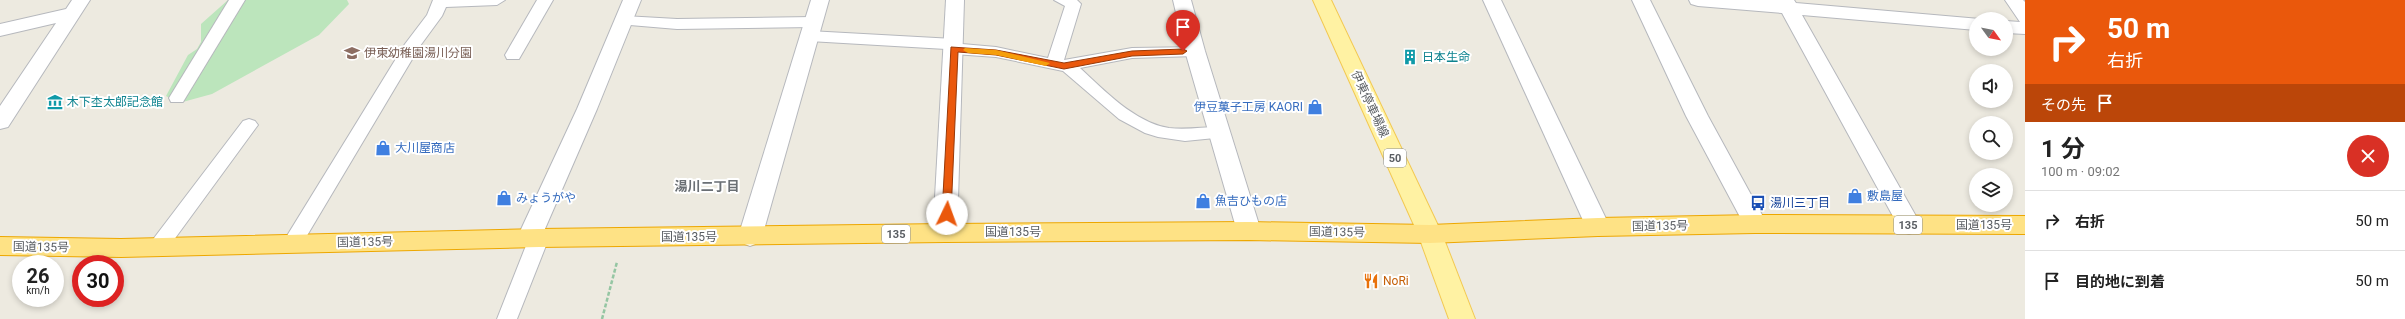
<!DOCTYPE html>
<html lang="ja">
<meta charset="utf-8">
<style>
:root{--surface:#fff;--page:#f2f2f2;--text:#222;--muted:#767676;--line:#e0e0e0}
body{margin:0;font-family:Roboto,"Noto Sans JP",sans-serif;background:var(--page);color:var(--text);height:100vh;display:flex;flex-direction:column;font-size:15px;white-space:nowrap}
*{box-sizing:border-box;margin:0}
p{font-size:13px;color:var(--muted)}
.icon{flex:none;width:22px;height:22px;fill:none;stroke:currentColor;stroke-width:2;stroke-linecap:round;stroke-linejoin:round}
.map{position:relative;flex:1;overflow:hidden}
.sheet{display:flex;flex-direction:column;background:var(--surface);width:380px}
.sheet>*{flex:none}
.top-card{background:#ea580c;color:#fff;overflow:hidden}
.needle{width:26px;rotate:123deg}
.fabs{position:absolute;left:1969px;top:12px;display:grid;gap:8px}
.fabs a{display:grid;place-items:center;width:44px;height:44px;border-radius:50%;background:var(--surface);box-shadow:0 2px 6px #0003;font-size:20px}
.speed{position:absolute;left:12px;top:255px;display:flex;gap:8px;font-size:20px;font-weight:700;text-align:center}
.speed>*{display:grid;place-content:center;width:52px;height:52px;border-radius:50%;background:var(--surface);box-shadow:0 2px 6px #0003;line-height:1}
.speed small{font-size:10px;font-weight:400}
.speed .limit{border:6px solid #d22;background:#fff;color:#111}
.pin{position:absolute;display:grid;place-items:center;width:34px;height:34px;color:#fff;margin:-41px -17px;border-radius:50% 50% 50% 0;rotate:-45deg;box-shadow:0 0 4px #0007}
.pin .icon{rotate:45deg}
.me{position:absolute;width:44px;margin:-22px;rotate:3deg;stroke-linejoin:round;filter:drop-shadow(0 0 3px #0008)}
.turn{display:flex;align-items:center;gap:14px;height:84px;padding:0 16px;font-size:18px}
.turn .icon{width:52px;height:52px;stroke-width:2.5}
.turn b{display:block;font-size:28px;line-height:34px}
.then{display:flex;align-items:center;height:38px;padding:0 16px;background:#0003;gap:8px;font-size:15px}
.round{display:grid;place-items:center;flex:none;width:42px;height:42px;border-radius:21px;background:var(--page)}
.summary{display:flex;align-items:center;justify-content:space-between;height:68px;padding:0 16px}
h1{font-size:24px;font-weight:700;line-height:30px}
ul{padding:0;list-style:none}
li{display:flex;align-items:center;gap:12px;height:60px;padding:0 16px;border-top:1px solid var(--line)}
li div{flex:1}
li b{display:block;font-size:15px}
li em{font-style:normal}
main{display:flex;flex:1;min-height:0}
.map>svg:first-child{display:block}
.green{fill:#bce5bc}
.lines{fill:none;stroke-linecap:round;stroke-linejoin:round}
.lane-casing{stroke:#b6b8bd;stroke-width:2}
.street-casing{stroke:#b6b8bd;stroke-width:2}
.primary-casing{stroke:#f3c952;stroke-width:2}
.highway-casing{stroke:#eda700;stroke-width:2}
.path{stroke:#95c6a3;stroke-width:2.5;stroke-dasharray:4 2;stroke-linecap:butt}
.lane{fill:#fff;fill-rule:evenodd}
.street{fill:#fff;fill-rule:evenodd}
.primary{fill:#fff2a3;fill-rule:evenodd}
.highway{fill:#fee285;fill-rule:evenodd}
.route{fill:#ea580c;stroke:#983908}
.slow{fill:#f59e0b}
.labels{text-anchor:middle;stroke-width:4;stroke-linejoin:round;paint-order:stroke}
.shield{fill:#fff;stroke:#8b8e91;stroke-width:1}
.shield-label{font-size:11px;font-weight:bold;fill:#595d62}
.education-label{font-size:12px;fill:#785e54;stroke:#fff;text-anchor:start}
.culture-label{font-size:12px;fill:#0d838f;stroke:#fff;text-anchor:start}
.street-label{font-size:12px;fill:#595d62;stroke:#fff}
.shop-label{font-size:12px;fill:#366cbe;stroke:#fff;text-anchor:start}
.transit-label{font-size:12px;fill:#164399;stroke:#fff;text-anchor:start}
.food-label{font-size:12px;fill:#c56008;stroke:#fff;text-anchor:start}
.neighbourhood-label{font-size:13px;font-weight:bold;fill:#6a6f74;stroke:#fff}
</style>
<main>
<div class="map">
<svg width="2025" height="319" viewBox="0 0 2025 319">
<rect width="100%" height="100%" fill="#edeae0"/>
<polygon class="green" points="228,0 347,0 349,4 319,35 212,94 179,103 166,96 188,55 197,49 201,42 201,24"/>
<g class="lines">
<defs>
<g id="lane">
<polygon points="229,0 245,0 183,102 171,102 169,98"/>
<polygon points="433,0 505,0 497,5 446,7 442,16 420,46 299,249 292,251 285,249 282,244 285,239 405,44 427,15"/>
<polygon points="537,0 553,0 519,59 507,59 505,55"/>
<path d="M 1054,0 L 1077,0 L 1081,4 L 1064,60 L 1132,48 L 1201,47 L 1203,51 L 1201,55 L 1195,56 L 1132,58 L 1080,68 C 1104,90 1135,123 1169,128 C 1186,130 1203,127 1219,127 L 1225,129 L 1228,133 L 1225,137 L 1185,141 L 1158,137 L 1145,133 L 1119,119 L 1063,71 L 996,57 L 954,54 L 948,53 L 946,49 L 809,41 L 803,40 L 801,36 L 803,32 L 809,31 L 954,39 L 960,40 L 962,44 L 996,47 L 1048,58 L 1065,6 Z"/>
<polygon points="624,16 677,19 813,17 819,19 821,22 819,25 813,27 677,29 618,24 616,21 618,18"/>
<polygon points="249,119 255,121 258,125 255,129 165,252 158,254 151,252 148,247 151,242 243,121"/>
<polygon points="539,231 546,233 549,238 517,319 497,319 529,238 532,233"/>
</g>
<g id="street">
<polygon points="72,0 90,0 8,127 0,129 0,106 56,23 0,36 0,24 66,9"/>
<polygon points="623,0 641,0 597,109 541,238 537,244 529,247 521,244 517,238 577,109"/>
<polygon points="811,0 829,0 762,237 758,243 750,246 742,243 738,237"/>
<polygon points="946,0 964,0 957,233 953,239 945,242 937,239 933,233"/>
<polygon points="1173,0 1191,0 1205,51 1261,231 1257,237 1249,240 1241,237 1237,231 1185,51"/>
<polygon points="1483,0 1501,0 1610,227 1606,233 1598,236 1590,233 1586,227"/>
<polygon points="1632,0 1650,0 1708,116 1767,224 1763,230 1755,233 1747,230 1686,116"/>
<polygon points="1689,0 1794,0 1796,3 1980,19 1976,19 1976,30 1802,15 1921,225 1917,231 1909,234 1901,231 1782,13 1698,6 1691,4"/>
<polygon points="2005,0 2023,0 2025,2 2025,34 2006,33 2006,21 2020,22"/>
</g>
<polygon id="primary" points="1313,0 1331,0 1442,234 1475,319 1449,319 1418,234"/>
<polygon id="highway" points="1755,215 2025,216 2025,234 1755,233 1598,236 1430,243 1249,240 945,242 539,247 121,257 0,255 0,237 121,239 539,229 945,224 1249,222 1430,225 1598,218"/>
</defs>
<use href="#lane" class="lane-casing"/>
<use href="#street" class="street-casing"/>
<use href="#primary" class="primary-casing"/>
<use href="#highway" class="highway-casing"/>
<polyline class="path" points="602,319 617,262"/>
<use href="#lane" class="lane"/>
<use href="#street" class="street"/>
<use href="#primary" class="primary"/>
<use href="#highway" class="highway"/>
</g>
<polygon class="route" points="951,47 996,50 1064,63 1132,51 1183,49 1187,51 1183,54 1132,56 1064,69 996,55 958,52 951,214 947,218 942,214"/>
<polygon class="slow" points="965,48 996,50 1050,63 1046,66 996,55 968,53 963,50"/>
<defs>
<symbol id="school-bare" viewBox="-9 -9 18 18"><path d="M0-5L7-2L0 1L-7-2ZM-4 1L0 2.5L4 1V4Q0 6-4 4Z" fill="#8d6e63" stroke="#fff" stroke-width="2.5" paint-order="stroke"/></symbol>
<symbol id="building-bare" viewBox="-9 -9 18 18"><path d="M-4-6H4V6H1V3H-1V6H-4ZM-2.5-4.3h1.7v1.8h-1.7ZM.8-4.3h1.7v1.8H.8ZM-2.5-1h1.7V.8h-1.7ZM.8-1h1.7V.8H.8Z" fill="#0f9aa8" stroke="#fff" stroke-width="2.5" paint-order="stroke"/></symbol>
<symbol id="museum-bare" viewBox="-9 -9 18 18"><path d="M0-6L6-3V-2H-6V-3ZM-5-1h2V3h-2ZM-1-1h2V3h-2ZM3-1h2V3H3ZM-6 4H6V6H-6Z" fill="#0f9aa8" stroke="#fff" stroke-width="2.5" paint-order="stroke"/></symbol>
<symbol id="shop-bare" viewBox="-9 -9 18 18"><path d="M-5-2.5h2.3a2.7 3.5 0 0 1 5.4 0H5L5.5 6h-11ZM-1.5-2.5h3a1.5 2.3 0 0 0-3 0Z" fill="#3f7fe0" stroke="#fff" stroke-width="2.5" paint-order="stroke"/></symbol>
<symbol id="bus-bare" viewBox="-9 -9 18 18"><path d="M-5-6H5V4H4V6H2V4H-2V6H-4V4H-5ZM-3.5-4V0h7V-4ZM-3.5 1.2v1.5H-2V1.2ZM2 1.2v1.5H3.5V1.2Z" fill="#1a4fb4" stroke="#fff" stroke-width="2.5" paint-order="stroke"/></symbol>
<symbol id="restaurant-bare" viewBox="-9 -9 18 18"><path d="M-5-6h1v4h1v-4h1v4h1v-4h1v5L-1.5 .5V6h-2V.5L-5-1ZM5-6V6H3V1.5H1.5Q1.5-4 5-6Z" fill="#e8710a" stroke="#fff" stroke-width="2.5" paint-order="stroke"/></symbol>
</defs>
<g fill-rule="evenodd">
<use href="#school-bare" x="341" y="42" width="22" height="22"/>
<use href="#building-bare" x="1399" y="46" width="22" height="22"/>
<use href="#museum-bare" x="44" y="91" width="22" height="22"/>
<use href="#shop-bare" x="1304" y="96" width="22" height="22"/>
<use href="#shop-bare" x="372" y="137" width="22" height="22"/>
<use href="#shop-bare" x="1844" y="185" width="22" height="22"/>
<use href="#shop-bare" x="493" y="187" width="22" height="22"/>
<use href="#shop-bare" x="1192" y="190" width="22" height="22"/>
<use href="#bus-bare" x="1747" y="192" width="22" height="22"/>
<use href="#restaurant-bare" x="1360" y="270" width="22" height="22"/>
</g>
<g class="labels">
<g class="shield">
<rect x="1384" y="149" width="22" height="18" rx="3"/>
<rect x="1894" y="216" width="28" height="18" rx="3"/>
<rect x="882" y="225" width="28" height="18" rx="3"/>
</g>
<g class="shield-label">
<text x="1395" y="162">50</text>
<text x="1908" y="229">135</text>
<text x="896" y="238">135</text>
</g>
<g class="education-label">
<text x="364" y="57">伊東幼稚園湯川分園</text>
</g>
<g class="culture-label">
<text x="1422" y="61">日本生命</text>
<text x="67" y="106">木下杢太郎記念館</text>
</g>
<g class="street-label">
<text transform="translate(1370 104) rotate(65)" y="4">伊東停車場線</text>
<text x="1984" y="229">国道135号</text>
<text transform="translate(1660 226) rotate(-1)" y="4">国道135号</text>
<text x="1013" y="236">国道135号</text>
<text transform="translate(1337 232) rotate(1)" y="4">国道135号</text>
<text x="689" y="241">国道135号</text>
<text transform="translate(365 242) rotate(-1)" y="4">国道135号</text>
<text transform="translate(41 247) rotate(1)" y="4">国道135号</text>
</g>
<g class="shop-label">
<text x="1303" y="111" text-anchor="end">伊豆菓子工房 KAORI</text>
<text x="395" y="152">大川屋商店</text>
<text x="1867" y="200">敷島屋</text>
<text x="516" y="202">みょうがや</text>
<text x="1215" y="205">魚吉ひもの店</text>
</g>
<g class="transit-label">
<text x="1770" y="207">湯川三丁目</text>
</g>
<g class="food-label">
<text x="1383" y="285">NoRi</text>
</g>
<g class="neighbourhood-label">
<text x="707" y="191">湯川二丁目</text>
</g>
</g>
</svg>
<div class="fabs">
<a><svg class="needle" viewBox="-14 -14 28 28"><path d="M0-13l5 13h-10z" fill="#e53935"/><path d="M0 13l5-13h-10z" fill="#767676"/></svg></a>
<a><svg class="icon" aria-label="sound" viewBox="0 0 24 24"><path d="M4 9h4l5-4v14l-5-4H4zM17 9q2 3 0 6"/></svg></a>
<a><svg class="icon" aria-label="search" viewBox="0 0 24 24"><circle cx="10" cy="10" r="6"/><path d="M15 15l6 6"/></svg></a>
<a><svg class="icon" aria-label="layers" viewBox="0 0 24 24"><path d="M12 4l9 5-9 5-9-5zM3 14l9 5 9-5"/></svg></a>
</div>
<div class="speed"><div>26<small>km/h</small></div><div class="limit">30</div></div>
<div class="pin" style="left:1183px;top:51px;background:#d93025"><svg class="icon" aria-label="arrive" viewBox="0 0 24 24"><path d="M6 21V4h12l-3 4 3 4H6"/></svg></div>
<svg class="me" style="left:947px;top:214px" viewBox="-20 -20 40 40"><circle r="19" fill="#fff"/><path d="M0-13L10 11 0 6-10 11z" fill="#ea580c"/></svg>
</div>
<section class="sheet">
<div class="top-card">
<div class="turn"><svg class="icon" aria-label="right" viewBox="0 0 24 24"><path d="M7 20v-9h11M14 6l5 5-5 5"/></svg><div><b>50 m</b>右折</div></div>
<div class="then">その先<svg class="icon" aria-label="arrive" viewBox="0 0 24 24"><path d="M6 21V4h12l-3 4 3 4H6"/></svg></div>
</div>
<div class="summary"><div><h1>1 分</h1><p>100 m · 09:02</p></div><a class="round" style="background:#d93025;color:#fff"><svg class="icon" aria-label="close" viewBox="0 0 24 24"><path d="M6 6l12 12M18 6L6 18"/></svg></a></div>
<ul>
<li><svg class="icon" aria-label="right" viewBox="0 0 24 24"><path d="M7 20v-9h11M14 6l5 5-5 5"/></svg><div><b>右折</b></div><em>50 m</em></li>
<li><svg class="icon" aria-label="arrive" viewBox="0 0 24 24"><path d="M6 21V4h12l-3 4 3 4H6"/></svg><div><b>目的地に到着</b></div><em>50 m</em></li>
</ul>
</section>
</main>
